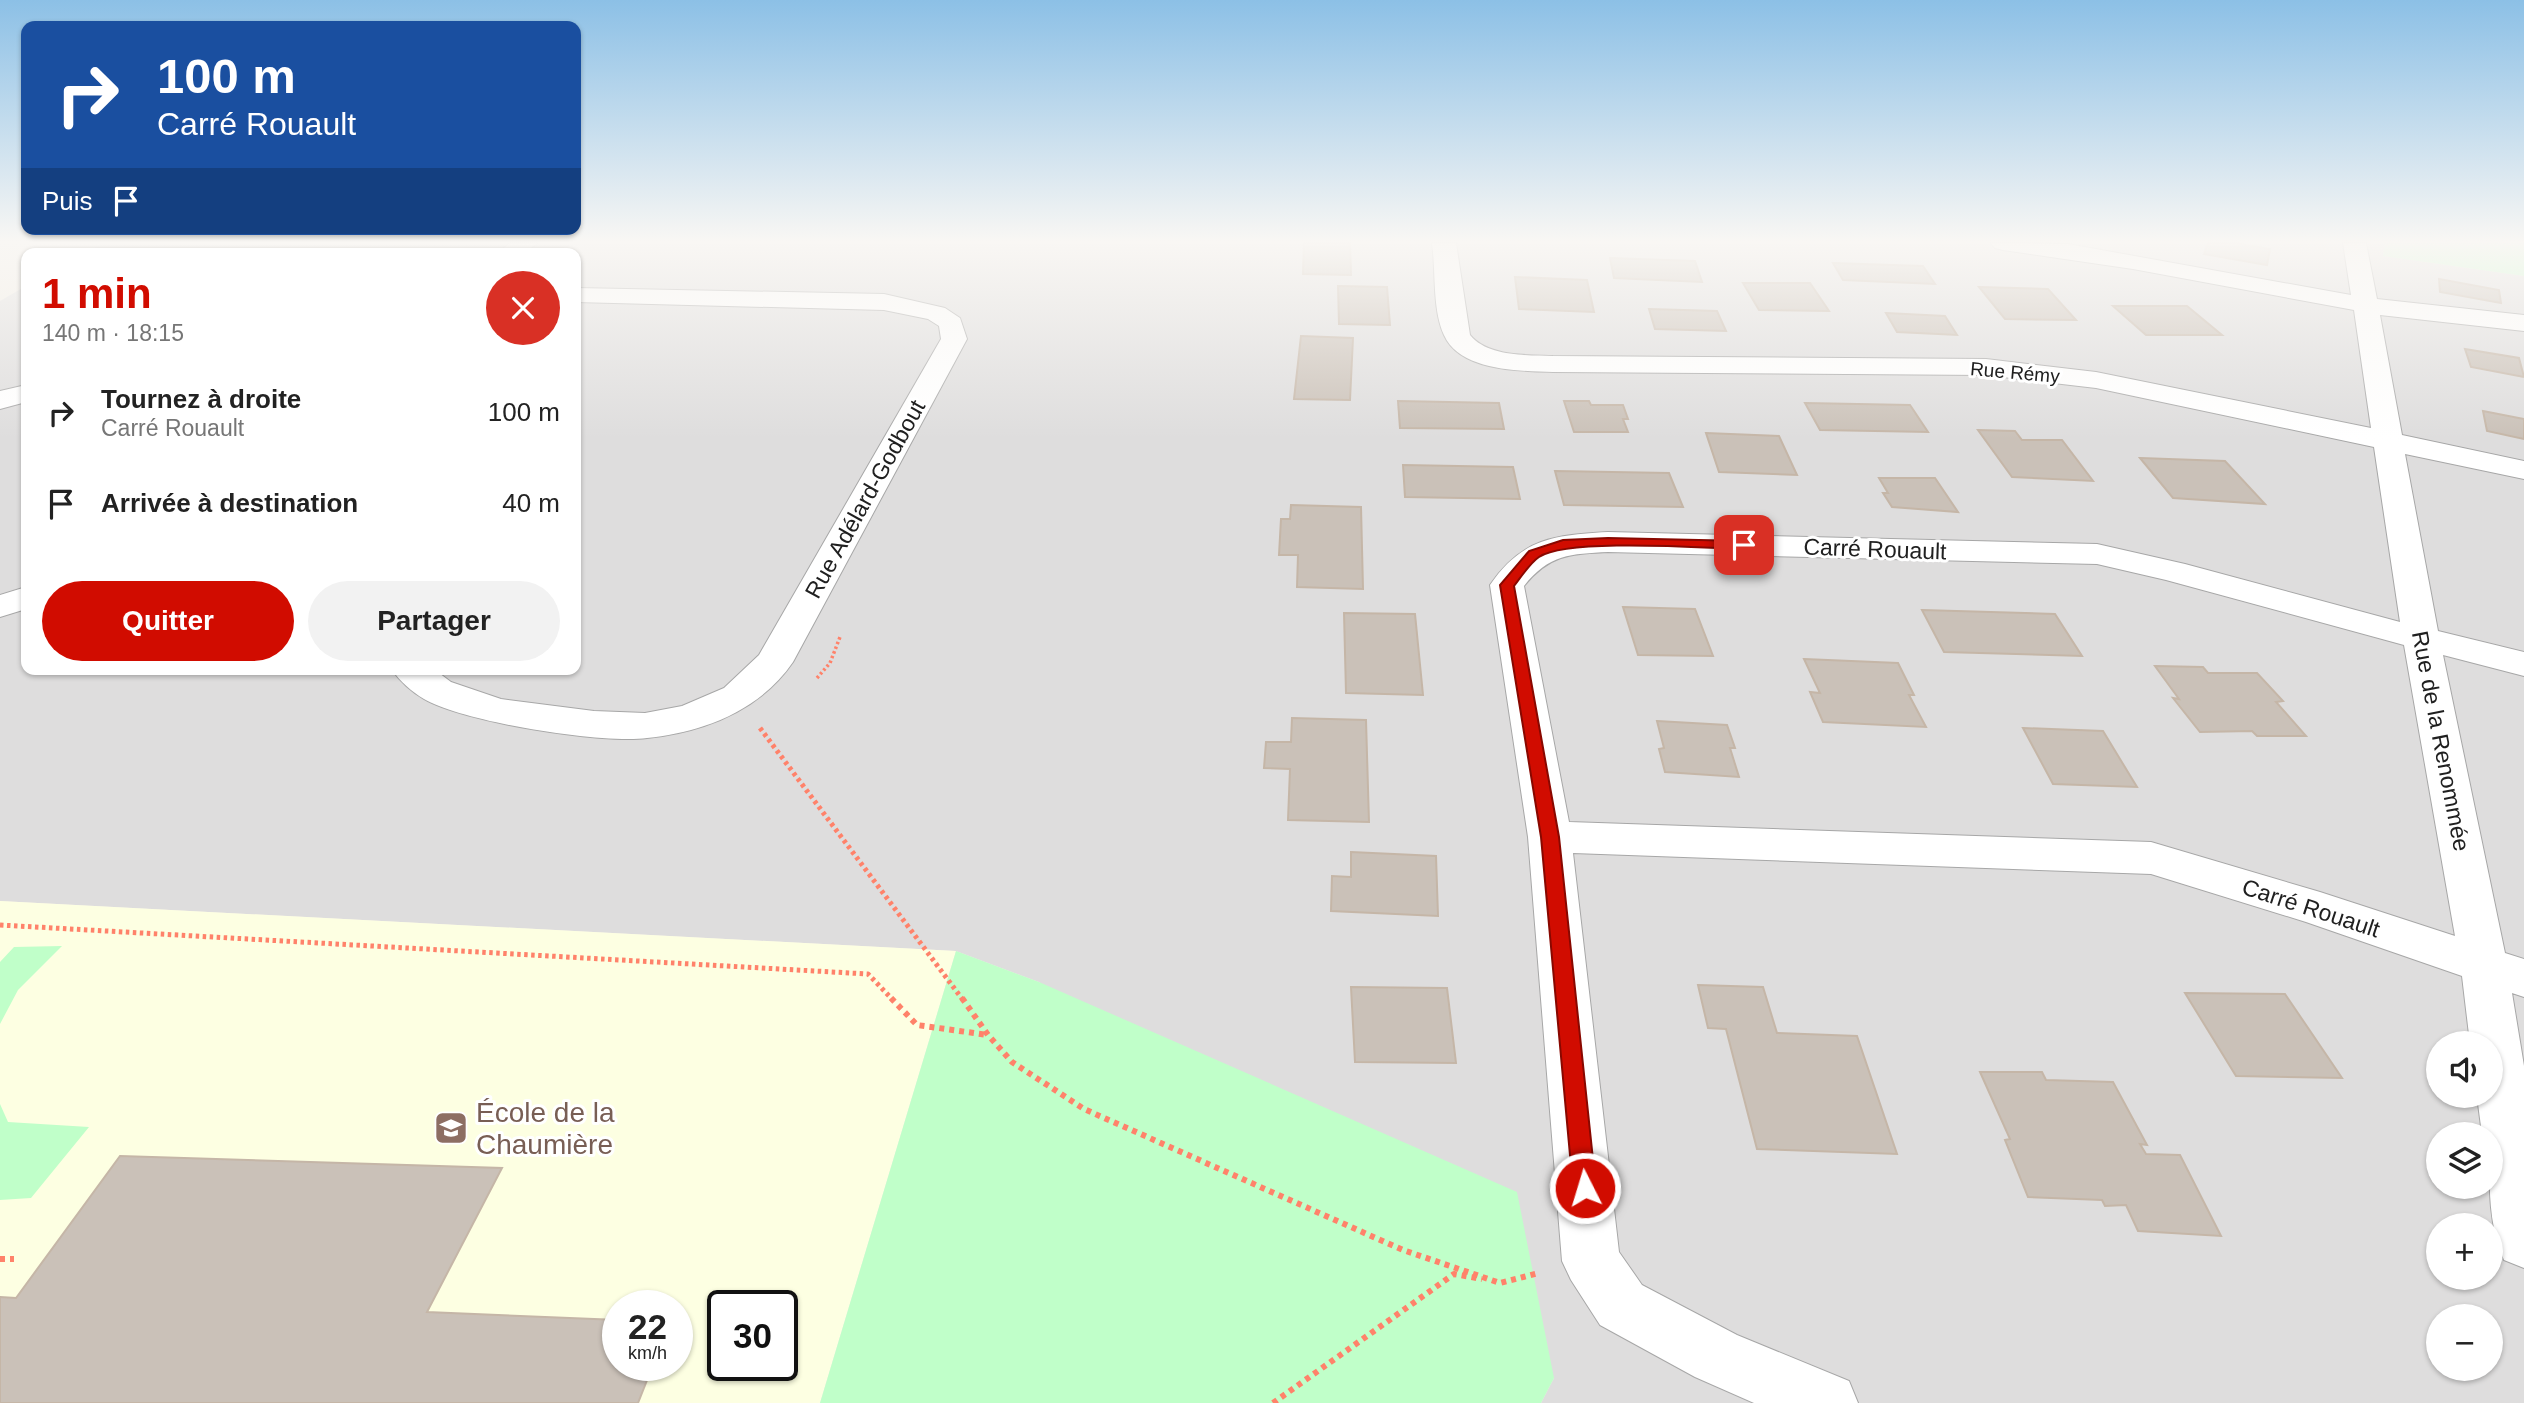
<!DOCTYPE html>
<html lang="fr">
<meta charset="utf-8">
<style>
:root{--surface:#fff;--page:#f2f2f2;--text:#222;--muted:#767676;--accent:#d10c00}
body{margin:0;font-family:Helvetica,sans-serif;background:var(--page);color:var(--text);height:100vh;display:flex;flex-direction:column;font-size:26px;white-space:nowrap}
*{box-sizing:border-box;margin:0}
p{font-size:23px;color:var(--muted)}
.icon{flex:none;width:38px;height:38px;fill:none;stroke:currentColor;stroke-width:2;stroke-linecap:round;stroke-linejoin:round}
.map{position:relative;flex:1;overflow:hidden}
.drawer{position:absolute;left:21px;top:248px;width:560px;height:427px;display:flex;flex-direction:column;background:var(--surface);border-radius:14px;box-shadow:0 2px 5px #0004}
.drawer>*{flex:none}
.guide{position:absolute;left:21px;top:21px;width:560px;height:214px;border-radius:14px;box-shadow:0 2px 5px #0004;background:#1a4fa0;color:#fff;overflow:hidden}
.fabs{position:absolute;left:2426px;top:1031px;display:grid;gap:14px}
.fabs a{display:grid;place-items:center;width:77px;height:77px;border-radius:50%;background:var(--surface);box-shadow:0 2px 5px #0004;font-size:35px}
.speed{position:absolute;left:602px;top:1290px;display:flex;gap:14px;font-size:35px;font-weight:700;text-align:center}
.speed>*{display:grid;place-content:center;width:91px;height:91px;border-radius:50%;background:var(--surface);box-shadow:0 2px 5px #0004;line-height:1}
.speed small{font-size:18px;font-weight:400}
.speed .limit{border:4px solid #111;border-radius:10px;background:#fff;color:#111}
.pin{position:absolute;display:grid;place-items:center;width:60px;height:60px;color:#fff;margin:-30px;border-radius:14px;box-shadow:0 4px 10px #0006}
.me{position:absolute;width:77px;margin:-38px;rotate:355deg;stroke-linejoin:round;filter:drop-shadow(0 0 5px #0008)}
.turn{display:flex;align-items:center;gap:24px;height:147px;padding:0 21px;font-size:32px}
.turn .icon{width:91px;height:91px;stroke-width:2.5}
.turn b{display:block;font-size:49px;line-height:60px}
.then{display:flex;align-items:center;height:66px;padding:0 21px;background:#0003;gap:14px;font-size:26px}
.round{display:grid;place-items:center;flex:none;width:74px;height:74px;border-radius:37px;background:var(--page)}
.head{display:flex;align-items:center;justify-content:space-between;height:119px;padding:0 21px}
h1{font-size:42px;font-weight:600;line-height:52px;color:var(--accent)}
.button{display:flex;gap:14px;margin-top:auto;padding:14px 21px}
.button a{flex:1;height:80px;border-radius:42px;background:var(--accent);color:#fff;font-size:28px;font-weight:600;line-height:80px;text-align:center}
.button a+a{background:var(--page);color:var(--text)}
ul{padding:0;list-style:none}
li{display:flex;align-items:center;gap:21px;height:91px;padding:0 21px}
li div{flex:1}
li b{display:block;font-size:26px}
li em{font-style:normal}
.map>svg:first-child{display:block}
.residential{fill:#dedddd;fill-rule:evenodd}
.education{fill:#fdffe2;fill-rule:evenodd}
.park{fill:#c0ffc9}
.building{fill:#cac1b8;stroke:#c5b6a7;stroke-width:2}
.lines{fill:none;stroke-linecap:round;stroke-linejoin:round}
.street-casing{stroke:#a7a7a7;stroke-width:2}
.path-far2{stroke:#ff826a;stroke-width:3.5;stroke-dasharray:2.5 2.5;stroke-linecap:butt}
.path-far1{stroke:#ff826a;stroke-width:5;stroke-dasharray:3.5 3.5;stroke-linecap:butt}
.path{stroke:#ff826a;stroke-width:6;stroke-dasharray:5 5;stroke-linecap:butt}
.street{fill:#fff;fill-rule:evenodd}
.route{fill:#d10c00;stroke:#880800;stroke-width:2}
.labels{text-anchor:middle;stroke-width:6;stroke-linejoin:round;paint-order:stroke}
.far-street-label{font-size:19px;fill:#202020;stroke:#fff}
.street-label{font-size:23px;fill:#202020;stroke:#fff}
.near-education-label{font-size:28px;fill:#785e54;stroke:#fff;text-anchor:start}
</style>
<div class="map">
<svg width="2524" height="1403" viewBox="0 0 2524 1403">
<rect width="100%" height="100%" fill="#f2eee6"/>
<path class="residential" d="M 104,243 L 2385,243 L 2383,256 L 2524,276 L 2524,1403 L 1541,1403 L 1554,1378 L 1039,982 L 956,951 L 0,901 L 0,301 L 26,286 L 26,670 L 576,670 L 576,254 L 84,254 ZM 2438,1043 L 2490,1043 L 2490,1096 L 2438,1096 ZM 2438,1134 L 2490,1134 L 2490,1186 L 2438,1186 ZM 2438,1225 L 2490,1225 L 2490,1278 L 2438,1278 ZM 2438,1316 L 2490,1316 L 2490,1368 L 2438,1368 Z"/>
<path class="education" d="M 0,901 L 956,951 L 820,1403 L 0,1403 ZM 618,1306 L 677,1306 L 677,1365 L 618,1365 ZM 723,1306 L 782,1306 L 782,1365 L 723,1365 Z"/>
<g class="park">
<polygon points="2385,243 2524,243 2524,276 2383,256"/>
<polygon points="62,946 18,990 0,1024 0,962 14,947"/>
<polygon points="956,951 1039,982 1517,1192 1554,1378 1541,1403 820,1403"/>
<polygon points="0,1104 8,1122 89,1127 31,1198 0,1200"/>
</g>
<g class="building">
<polygon points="1304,243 1350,243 1351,275 1303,274"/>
<polygon points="2208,243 2235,243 2270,249 2267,265 2204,254"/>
<polygon points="1610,258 1695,261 1702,282 1614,278"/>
<polygon points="1833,263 1923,266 1935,284 1843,280"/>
<polygon points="1515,277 1587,280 1594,312 1519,309"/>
<polygon points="2439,279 2499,290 2501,303 2440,292"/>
<polygon points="1743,283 1810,283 1829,311 1759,310"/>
<polygon points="1338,286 1387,287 1390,325 1339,324"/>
<polygon points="1979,287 2048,289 2076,320 2005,319"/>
<polygon points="2113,306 2187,306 2222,335 2146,335"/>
<polygon points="1649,309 1717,311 1726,331 1655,329"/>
<polygon points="1886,313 1945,316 1957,335 1897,332"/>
<polygon points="1301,336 1353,338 1350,400 1294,399"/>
<polygon points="2465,349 2519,358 2524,377 2471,367"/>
<polygon points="1398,401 1499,403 1504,429 1400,428"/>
<polygon points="1564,401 1589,401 1591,405 1623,405 1628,419 1623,419 1628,432 1574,432"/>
<polygon points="1805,403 1910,405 1928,432 1820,430"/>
<polygon points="2483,411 2524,419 2524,439 2487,431"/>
<polygon points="1978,430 2015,431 2022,440 2062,440 2093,481 2012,477"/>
<polygon points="1706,433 1779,436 1797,475 1719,472"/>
<polygon points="2140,458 2225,461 2265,504 2173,498"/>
<polygon points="1403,465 1513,467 1520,499 1405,497"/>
<polygon points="1555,471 1669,473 1683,507 1564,505"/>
<polygon points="1879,478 1935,478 1958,512 1892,507 1883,493 1888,493"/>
<polygon points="1291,505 1361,507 1363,589 1297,587 1298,555 1279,555 1281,519 1290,519"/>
<polygon points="1623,607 1695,609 1713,656 1638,655"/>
<polygon points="1922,610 2055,614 2082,656 1944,652"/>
<polygon points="1344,613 1415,614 1423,695 1346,693"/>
<polygon points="1804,659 1898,663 1914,695 1909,695 1926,727 1823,722 1810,692 1820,693"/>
<polygon points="2155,666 2203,667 2208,673 2257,673 2283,701 2276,702 2306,736 2257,736 2252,731 2200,732 2173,698 2179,699"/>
<polygon points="1292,718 1366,720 1369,822 1288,820 1290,769 1264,768 1266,742 1291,742"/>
<polygon points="1657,721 1727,725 1735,748 1730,748 1739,777 1665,772 1659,749 1664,748"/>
<polygon points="2023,728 2103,731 2137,787 2053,784"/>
<polygon points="1351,852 1436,856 1438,916 1331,911 1332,876 1351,877"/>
<polygon points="1698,985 1763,987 1777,1033 1857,1036 1897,1154 1757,1149 1726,1029 1708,1028"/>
<polygon points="1351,987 1447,988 1456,1063 1355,1062"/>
<polygon points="2185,993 2285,994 2342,1078 2236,1076"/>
<polygon points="1980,1072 2042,1072 2046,1080 2113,1082 2147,1145 2140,1144 2146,1154 2180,1155 2221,1236 2138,1231 2126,1205 2105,1206 2102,1200 2028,1197 2005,1140 2010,1139"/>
<polygon points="120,1156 502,1168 427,1312 618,1320 618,1365 653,1365 638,1403 0,1403 0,1297 16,1298"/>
</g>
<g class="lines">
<defs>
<g id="street">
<polygon points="510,243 537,243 524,254 496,254"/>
<path d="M 1432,243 L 1456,243 L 1470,335 C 1488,357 1527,355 1553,356 L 1986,359 L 2096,372 L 2371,428 L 2354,310 L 2133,269 L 2003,250 L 1995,248 L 1991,243 L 2068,244 L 2351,295 L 2343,243 L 2366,243 L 2377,299 L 2524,315 L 2524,331 L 2380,315 L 2402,435 L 2524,461 L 2524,479 L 2405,454 L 2438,631 L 2524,652 L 2524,676 L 2443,655 L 2505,953 L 2524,959 L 2524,997 L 2512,993 L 2524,1066 L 2524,1268 L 2504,1260 C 2486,1219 2490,1177 2490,1134 L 2482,1134 L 2477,1096 L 2490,1096 L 2490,1043 L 2470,1043 L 2462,976 L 2306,922 L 2151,874 L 1573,853 L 1619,1252 L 1642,1285 L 1737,1335 L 1849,1381 L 1858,1403 L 1754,1403 L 1695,1377 L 1600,1325 L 1571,1280 L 1562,1261 L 1528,837 L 1490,585 C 1522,538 1555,535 1608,532 L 2097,544 L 2185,564 L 2400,622 L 2374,447 L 2096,388 L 1986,375 L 1553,372 C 1519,371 1460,371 1444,335 C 1432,309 1436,271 1432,243 ZM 1608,552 L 2097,564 L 2166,580 L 2404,645 L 2455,936 L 2320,892 L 2151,842 L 1569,822 L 1524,586 C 1549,554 1571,554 1608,552 Z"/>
<path d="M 576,288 L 884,294 L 945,308 L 960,318 L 967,339 L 793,662 C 771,694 740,714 704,726 C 686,732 666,736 647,738 C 601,744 463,722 424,699 C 412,692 400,681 392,670 L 435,670 L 451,682 L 501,699 L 594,711 L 645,713 L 682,706 L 724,688 L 759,655 L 941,339 L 939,326 L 928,319 L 884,310 L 576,302 Z"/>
<polygon points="26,385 26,402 0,409 0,391"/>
<polygon points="26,587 26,609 0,617 0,595"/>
</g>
</defs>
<use href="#street" class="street-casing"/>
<polyline class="path-far2" points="817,678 830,663 840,637"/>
<g class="path-far1">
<polyline points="760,728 963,1000"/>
<polyline points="0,925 868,974 893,1000"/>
</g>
<g class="path">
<polyline points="891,998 917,1025 988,1035"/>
<polyline points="962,998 988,1035 1012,1062 1084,1109 1403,1250 1500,1283 1539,1273"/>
<polyline points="0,1259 14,1259"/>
<polyline points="1273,1403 1454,1274 1482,1279"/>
</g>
<use href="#street" class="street"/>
</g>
<linearGradient id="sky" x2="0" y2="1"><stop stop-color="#8cc0e6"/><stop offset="0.55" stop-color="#f9f7f4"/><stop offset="1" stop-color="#f9f7f4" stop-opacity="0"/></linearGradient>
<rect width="2524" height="439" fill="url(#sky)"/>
<path class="route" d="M 1608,538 L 1744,541 L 1751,545 L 1744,549 C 1704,548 1568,538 1539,557 C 1530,563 1521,577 1514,586 L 1559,837 L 1596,1188 L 1593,1196 L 1585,1199 L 1577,1196 L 1573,1188 L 1541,837 L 1500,585 L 1529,551 L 1563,540 Z"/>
<defs>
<symbol id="school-square" viewBox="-11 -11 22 22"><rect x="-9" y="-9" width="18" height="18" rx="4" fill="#8d6e63" stroke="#fff"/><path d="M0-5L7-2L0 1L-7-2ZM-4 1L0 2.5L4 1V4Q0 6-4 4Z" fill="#fff"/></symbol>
</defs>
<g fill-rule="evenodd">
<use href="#school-square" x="432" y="1109" width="38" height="38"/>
</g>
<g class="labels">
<g class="far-street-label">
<text transform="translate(2015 372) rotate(5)" y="7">Rue Rémy</text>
</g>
<g class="street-label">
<text transform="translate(865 499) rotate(-61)" y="8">Rue Adélard-Godbout</text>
<text transform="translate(1875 549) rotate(2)" y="8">Carré Rouault</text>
<text transform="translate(2441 741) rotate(79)" y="8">Rue de la Renommée</text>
<text transform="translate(2311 908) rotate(18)" y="8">Carré Rouault</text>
</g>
<g class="near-education-label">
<text x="476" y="1122">École de la<tspan x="476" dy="32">Chaumière</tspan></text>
</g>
</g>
</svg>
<div class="fabs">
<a><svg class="icon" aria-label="sound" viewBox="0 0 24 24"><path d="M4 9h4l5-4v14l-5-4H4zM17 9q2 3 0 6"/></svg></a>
<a><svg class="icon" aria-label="layers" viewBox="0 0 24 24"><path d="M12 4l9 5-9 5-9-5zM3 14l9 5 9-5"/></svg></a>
<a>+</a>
<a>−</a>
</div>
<div class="speed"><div>22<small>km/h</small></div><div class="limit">30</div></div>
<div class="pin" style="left:1744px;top:545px;background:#d93025"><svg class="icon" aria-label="arrive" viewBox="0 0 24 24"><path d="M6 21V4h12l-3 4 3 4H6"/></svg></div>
<svg class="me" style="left:1585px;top:1188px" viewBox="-20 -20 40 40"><circle r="17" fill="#d10c00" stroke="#fff" stroke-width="3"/><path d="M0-11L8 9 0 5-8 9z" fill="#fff"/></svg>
<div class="guide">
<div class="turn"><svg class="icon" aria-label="right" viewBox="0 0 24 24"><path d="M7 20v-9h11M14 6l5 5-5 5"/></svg><div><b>100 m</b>Carré Rouault</div></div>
<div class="then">Puis<svg class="icon" aria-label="arrive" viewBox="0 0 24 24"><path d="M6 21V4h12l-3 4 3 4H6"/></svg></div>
</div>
<section class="drawer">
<div class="head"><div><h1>1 min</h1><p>140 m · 18:15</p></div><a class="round" style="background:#d93025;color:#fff"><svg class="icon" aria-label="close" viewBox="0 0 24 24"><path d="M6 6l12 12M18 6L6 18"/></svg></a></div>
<ul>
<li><svg class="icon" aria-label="right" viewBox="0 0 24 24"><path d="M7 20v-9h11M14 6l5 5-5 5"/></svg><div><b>Tournez à droite</b><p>Carré Rouault</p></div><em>100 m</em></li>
<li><svg class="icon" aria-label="arrive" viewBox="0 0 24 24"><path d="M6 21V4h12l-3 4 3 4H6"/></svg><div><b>Arrivée à destination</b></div><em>40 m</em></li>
</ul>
<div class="button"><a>Quitter</a><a>Partager</a></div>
</section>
</div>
